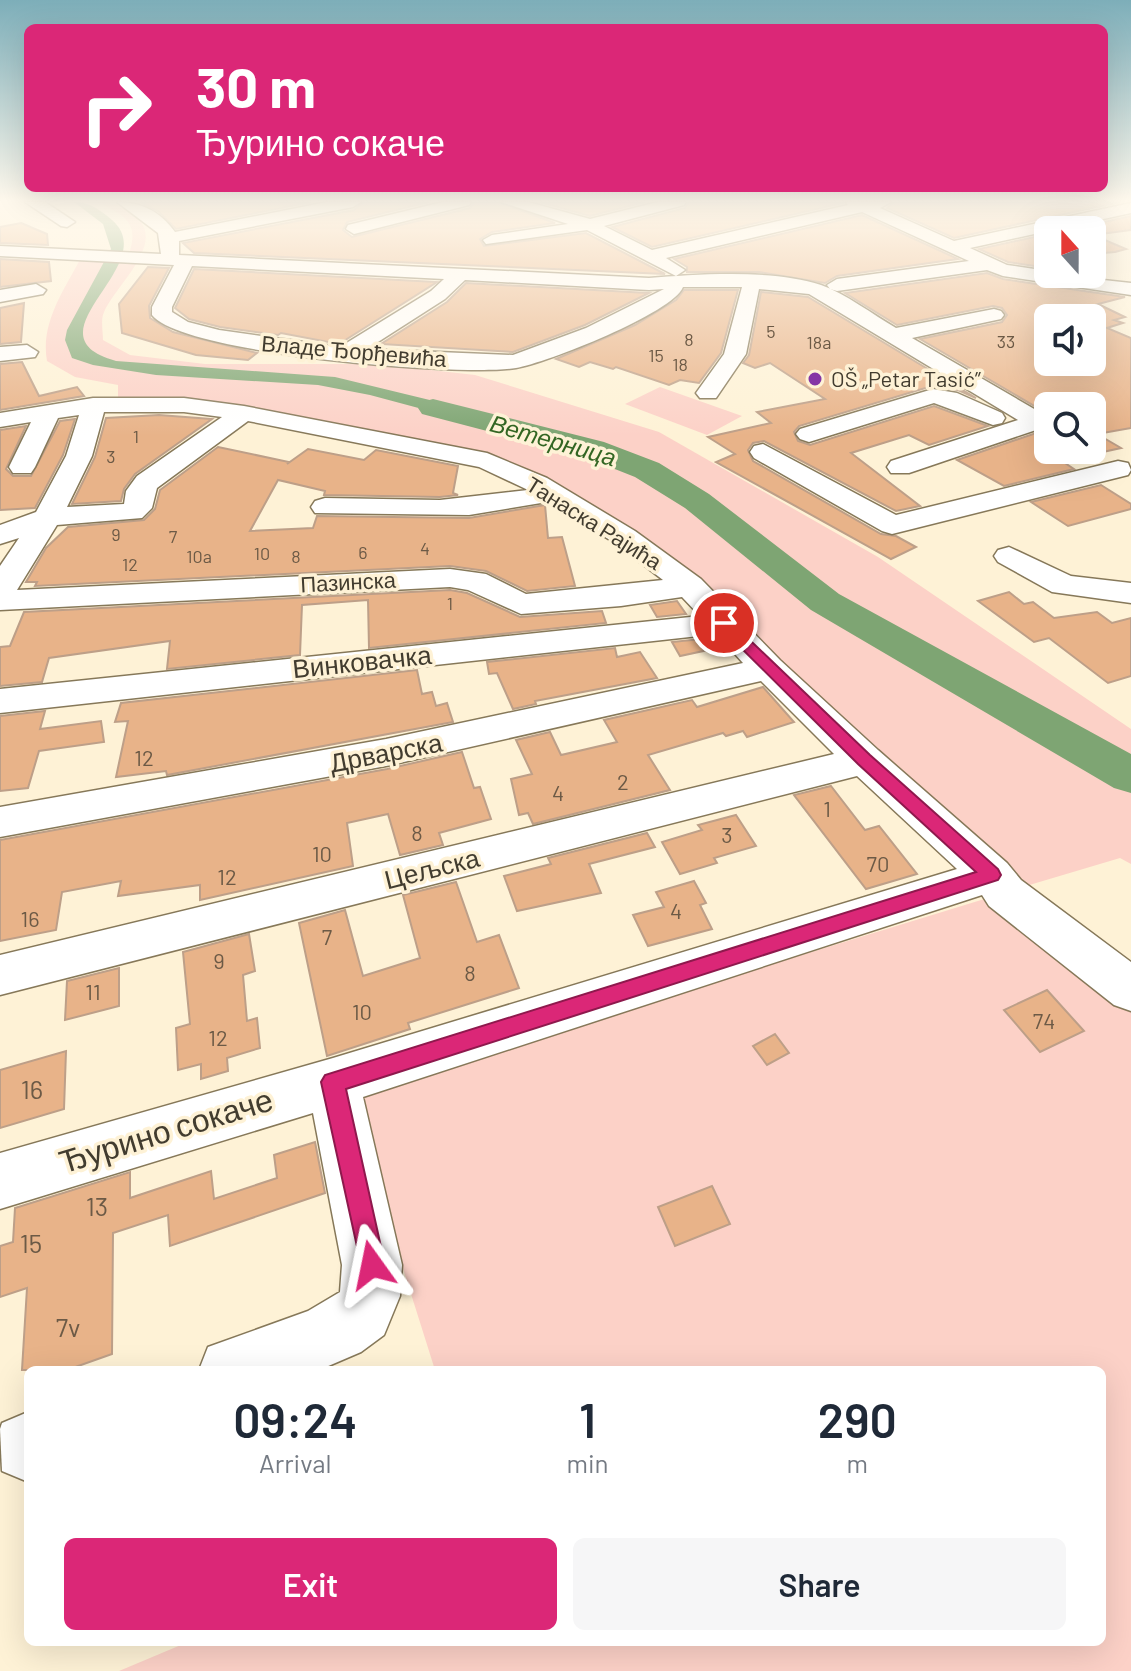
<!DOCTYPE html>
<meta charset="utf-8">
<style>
:root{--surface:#fff;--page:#f6f6f7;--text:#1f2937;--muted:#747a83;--accent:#db2777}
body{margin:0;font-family:Barlow,sans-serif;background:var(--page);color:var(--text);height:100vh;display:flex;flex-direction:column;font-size:30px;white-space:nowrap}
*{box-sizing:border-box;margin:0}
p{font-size:26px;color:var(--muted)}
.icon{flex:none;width:44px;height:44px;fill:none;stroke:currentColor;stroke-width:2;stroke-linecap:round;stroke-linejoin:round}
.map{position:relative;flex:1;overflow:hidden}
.details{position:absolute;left:24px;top:1366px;width:1082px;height:280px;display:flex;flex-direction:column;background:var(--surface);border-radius:12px;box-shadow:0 8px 32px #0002}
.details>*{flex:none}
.banner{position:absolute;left:24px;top:24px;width:1084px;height:168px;border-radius:12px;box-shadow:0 8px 32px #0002;background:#db2777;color:#fff;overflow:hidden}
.needle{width:52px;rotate:339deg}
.tools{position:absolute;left:1034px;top:216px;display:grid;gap:16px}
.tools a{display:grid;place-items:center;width:72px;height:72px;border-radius:12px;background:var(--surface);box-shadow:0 8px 32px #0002;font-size:40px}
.pin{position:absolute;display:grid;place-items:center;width:68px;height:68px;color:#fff;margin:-34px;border:4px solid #fff;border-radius:50%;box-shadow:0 2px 8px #0007}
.me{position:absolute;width:88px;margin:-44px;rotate:348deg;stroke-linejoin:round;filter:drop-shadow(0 0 6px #0008)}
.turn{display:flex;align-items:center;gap:28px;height:168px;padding:0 40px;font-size:36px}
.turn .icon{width:104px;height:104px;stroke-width:2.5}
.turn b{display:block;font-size:56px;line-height:68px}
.eta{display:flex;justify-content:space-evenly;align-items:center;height:136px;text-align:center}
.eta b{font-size:48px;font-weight:600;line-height:56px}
.primary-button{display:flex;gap:16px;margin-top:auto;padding:16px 40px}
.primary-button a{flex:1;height:92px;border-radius:12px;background:var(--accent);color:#fff;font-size:32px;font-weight:600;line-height:92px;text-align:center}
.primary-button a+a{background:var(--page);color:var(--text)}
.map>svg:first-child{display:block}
.green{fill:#fcd1c7}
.water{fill:#7ea573}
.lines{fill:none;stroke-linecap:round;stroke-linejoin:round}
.river{fill:#7ea573;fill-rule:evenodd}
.building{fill:#e8b389;stroke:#bd9f88;stroke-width:2;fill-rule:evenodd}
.minor-casing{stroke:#867859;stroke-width:3}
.minor{fill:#fff;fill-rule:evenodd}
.route{fill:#db2777;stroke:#8e194d;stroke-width:2}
.poi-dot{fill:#8535a5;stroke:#fef2d6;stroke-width:3}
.labels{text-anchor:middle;stroke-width:7;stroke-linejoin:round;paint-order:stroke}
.far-number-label{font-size:18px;fill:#6c5a46}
.far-street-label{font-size:22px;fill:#423c2f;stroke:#fef2d6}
.far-poi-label{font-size:22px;fill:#423c2f;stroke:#fef2d6;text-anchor:start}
.number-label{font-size:22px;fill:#6c5a46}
.far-water-label{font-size:24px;font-style:italic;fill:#336623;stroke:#fef2d6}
.street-label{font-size:26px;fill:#423c2f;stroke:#fef2d6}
.near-number-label{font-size:26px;fill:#6c5a46}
.near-street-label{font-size:32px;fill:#423c2f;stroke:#fef2d6}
</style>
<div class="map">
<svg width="1131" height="1671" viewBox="0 0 1131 1671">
<rect width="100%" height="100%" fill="#fef2d6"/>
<g class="green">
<path d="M 98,202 C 114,202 125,207 137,218 C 167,245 111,289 103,315 C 101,322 103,333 103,340 L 130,355 L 205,364 L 377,364 L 475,375 L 659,432 L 878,557 L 1131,729 L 1131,864 L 1120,858 L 1006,892 L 1131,990 L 1131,1671 L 119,1671 L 188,1642 L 1102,1642 L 1102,1370 L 435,1370 L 348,1094 L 1004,893 L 690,586 L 487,461 L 244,413 L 118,404 L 118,385 L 75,377 L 47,361 C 40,322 65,289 83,254 L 128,257 C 140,223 127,217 98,202 Z"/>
<polygon points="660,387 742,416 707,435 625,404"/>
</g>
<path class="water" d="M 74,202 C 90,202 100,210 112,220 C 164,265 22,335 116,361 L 335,377 L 512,420 L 497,429 L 370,395 L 318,385 L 156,375 L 93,365 L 72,358 L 65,340 L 67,330 L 111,249 L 103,224 Z"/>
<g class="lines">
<polygon class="river" points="433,399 604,442 659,463 709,494 839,594 1131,754 1131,793 1114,788 811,610 685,508 635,477 582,456 422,414 418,408 422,402"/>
</g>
<g class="building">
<polygon points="140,202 311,202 176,229 158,211"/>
<polygon points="364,202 429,202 347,222 343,230 352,237 470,208 474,202 498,202 555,223 492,232 480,239 484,246 586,233 665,274 194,253 183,243 354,210"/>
<polygon points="540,202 645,202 590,216"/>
<polygon points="689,202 843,202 843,203 652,247 612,227 685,208"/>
<polygon points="894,202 1120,202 954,238 887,208"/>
<polygon points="862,215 958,259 837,276 825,283 759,272 687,272 687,267 674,259"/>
<polygon points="1131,216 1131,230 1093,235 1126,249 1115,252 1092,254 1092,230 1067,230"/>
<polygon points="21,223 47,234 48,245 0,243 0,227"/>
<polygon points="1048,234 1048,268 1008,262 979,249"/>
<polygon points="0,259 49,262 51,281 0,287"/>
<polygon points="148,267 169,268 149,306 150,318 173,332 257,353 248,360 196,355 122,333 119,304"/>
<polygon points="194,269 437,282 339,344 281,333 278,335 220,327 189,319 175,308"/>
<path d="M 987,273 L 1003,279 L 1125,297 L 1098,304 L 1125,317 L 1114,320 L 1123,323 L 1107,328 L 1131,338 L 1131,428 L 1097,434 L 1121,448 L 1062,461 L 1074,469 L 1004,486 L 957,460 L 1036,433 L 1048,438 L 1048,450 L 1092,450 L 1092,406 L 1048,406 L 1048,414 L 920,339 L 1002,322 L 1007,315 L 1002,308 L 993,306 L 897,325 L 845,293 ZM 1048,318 L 1092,318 L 1092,362 L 1048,362 Z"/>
<polygon points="466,283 649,293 585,325 513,352 381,344 447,302"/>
<polygon points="684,290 738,290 721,353 699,383 680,380 669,385 616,367 613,369 590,362 579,367 556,359 635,325 676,300"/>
<polygon points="761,292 808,297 976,398 958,390 932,386 799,426 794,432 798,441 810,445 934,406 988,426 929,445 909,435 851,453 920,506 896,511 764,441 753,443 748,450 753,461 881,534 896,536 916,547 891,559 716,462 735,454 708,437 771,423 757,412 825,399 770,363 755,368 743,363 749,355"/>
<polygon points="24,303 21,342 0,344 0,308"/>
<polygon points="22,362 39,396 77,387 84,396 0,410 0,364"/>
<polygon points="159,415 212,419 135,474 124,489 121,501 72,504 95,457 106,418"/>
<polygon points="75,419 63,455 35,508 0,510 0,430 26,426 6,469 13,476 31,476 60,421"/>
<polygon points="218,447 289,462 287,464 308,449 364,460 376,450 458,466 453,493 458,495 440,497 324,495 325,491 278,480 250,531 313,528 317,516 469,518 545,505 548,538 562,537 575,586 527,591 486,571 450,566 35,586 37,582 26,582 46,548 68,527 144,520 155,509 160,490"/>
<polygon points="1101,485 1131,504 1131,509 1068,526 1031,502"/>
<polygon points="450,590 467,593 520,617 602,611 606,623 369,648 368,600 302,605 300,655 167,669 170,641 49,658 42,682 0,686 0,647 10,646 24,612"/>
<polygon points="1009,592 1024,604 1033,602 1054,618 1097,612 1112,623 1131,618 1131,676 1108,683 1049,638 1034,642 978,601"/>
<polygon points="677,601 686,614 657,617 650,605"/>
<polygon points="701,639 708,650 680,656 672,642"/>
<polygon points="615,648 617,657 640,652 657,678 535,701 536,704 513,709 497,673 489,674 487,662"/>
<polygon points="417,670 422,694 432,692 436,706 447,703 453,722 167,775 166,771 116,777 128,721 115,722 121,703"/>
<polygon points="763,687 794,722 747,737 743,731 726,736 723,733 648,755 670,790 533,824 528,813 519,815 511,779 532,774 516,740 550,732 561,755 617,742 604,720 692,700 697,707"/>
<polygon points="45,711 40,729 101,721 104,742 39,751 28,788 0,791 0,716"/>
<polygon points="462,752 474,788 480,787 491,819 439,833 443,845 400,855 388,814 347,823 353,866 200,900 200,885 118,896 121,881 62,892 56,930 0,941 0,840 387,769"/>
<polygon points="831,786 865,830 879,826 917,874 866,889 794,795"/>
<polygon points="736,815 756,846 714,858 717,863 680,874 662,842 702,830 698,825"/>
<polygon points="647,833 655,847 589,864 601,893 517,911 504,876 551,864 548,858"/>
<polygon points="694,881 706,903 700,905 712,929 648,946 633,915 664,907 656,892"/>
<polygon points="456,882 477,942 499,935 519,988 408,1023 410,1029 327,1056 299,923 345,910 363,976 420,958 403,895"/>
<polygon points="249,934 255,971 243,975 247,1021 257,1018 260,1048 227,1058 228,1071 201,1079 201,1064 178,1070 176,1028 190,1024 183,952"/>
<polygon points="119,968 119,1006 65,1020 67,981"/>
<polygon points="1047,990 1084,1031 1040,1052 1004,1010"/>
<polygon points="775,1034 789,1053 767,1065 753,1046"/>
<polygon points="66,1051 64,1109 0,1128 0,1070"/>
<polygon points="315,1142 325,1193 170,1246 168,1215 113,1233 112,1354 67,1370 22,1370 27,1288 0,1297 0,1246 13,1242 15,1208 130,1172 130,1198 211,1171 214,1199 277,1178 274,1155"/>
<polygon points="712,1186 730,1224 675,1246 658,1207"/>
</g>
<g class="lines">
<defs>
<g id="minor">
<polygon points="25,202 45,202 75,222 67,227 61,226"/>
<path d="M 117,202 C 141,202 160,211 175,232 L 327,202 L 361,202 L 353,207 L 179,241 L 179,255 L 649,278 C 699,274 773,269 821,285 C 846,294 872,314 896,328 L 994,309 L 1001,311 L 1004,315 L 1001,319 L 912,338 L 1048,417 L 1048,435 L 1036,430 L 909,473 L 891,473 L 887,467 L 891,461 L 1018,420 L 809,294 L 759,289 L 746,354 L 716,398 L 700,398 L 696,393 L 724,354 L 742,287 L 683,287 C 673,313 546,363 516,368 C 462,377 182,354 152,315 L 152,307 L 174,265 L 0,256 L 0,246 L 161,254 L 158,233 ZM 192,266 L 444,279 L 431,291 L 340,347 L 219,330 L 188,322 L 172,312 L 172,307 ZM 465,280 L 649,290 L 664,289 L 586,328 L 513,355 L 367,349 L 445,299 Z"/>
<polygon points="443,202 471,202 469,205 354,234 346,229 348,225"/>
<polygon points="501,202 528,202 590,219 658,202 686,202 684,205 604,226 652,250 848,205 846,202 891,202 880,208 954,241 1131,203 1131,213 970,248 1007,265 1048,271 1048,274 1131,283 1131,295 1003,276 987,270 837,291 830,289 827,285 837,279 969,261 862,212 666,258 685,270 676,276 587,230 486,244 483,240 492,235 568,224"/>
<polygon points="36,284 46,290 43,294 0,302 0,290"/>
<polygon points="27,345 38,352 35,357 0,361 0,347"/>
<polygon points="933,389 957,393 1002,413 1005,418 1002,423 993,425 934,403 809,442 800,439 796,434 800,429"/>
<path d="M 93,398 L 184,398 L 244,406 L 487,453 L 547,478 L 635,531 L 701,579 L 780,660 L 878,750 L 1007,863 L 1021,880 L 1131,962 L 1131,1011 L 1114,1005 L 989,906 L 982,895 L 363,1097 L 402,1265 L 400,1296 L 384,1335 L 361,1352 L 319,1370 L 199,1370 L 208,1347 L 308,1311 L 340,1292 L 342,1265 L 313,1113 L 0,1209 L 0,1153 L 333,1058 L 957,869 L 857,776 L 0,995 L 0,955 L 834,754 L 761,681 L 386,766 L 0,837 L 0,807 L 386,739 L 743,663 L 717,634 L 0,713 L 0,689 L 700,616 L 682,597 L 621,606 L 521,614 L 468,590 L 450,587 L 0,610 L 0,566 L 19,538 L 0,544 L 0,525 L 36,512 L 66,456 L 79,415 L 58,418 L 35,467 L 31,473 L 13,473 L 9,467 L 31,422 L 0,427 L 0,413 ZM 104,412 L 184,412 L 222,417 L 137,476 L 126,491 L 124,504 L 67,507 L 92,456 ZM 248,421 L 479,467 L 528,490 L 440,500 L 325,498 L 315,501 L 311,507 L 315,513 L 469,515 L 547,502 L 615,543 L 663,580 L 526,594 L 486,574 L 450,569 L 17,590 L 57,525 L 142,518 L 152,508 L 157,488 Z"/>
<polygon points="763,444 896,515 1118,461 1128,463 1131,470 1128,475 892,534 882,531 754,458 750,452 754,446"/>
<polygon points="1009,547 1071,576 1131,583 1131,603 1052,592 998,562 994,556 998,550"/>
<polygon points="28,1412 28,1480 26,1481 2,1471 0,1429 2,1423"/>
</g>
</defs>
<use href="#minor" class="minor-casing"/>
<use href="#minor" class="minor"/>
</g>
<linearGradient id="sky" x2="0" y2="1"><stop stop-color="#7daeb9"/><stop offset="0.46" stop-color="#fff9ed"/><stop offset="1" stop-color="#fff9ed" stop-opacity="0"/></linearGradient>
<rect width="1131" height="436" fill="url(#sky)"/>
<polygon class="route" points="724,618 729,620 870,755 998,869 1001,875 998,880 346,1089 385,1265 381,1274 372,1278 363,1274 321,1082 325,1075 976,872 858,764 719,626 717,623"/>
<circle class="poi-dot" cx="815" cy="379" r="8"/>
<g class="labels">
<g class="far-number-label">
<text x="771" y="338">5</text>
<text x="689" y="346">8</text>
<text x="1006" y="348">33</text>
<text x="819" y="349">18a</text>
<text x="656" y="362">15</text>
<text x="680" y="371">18</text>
<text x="136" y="443">1</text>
<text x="111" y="463">3</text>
<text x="116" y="541">9</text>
<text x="173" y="543">7</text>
<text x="425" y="555">4</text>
<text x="363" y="559">6</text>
<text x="262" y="560">10</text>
<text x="199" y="563">10a</text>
<text x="296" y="563">8</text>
<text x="130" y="571">12</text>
<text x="450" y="610">1</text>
</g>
<g class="far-street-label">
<text transform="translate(354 351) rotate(5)" y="8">Владе Ђорђевића</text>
<text transform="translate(594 523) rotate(32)" y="8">Танаска Рајића</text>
<text transform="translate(348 582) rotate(-3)" y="8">Пазинска</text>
</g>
<g class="far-poi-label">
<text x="831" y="387">OŠ „Petar Tasić”</text>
</g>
<g class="number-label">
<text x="144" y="766">12</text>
<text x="623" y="790">2</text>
<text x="558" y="801">4</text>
<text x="827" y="817">1</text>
<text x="417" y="841">8</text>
<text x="727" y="843">3</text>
<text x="322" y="862">10</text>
<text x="878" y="872">70</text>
<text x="227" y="885">12</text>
<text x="676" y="919">4</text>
<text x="30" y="927">16</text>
<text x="327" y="945">7</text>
<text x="219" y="969">9</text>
<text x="470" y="981">8</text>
<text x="93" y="1000">11</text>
<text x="362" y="1020">10</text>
<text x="1044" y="1029">74</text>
<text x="218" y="1046">12</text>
</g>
<g class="far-water-label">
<text transform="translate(553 441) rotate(16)" y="8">Ветерница</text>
</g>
<g class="street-label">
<text transform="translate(362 662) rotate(-6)" y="9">Винковачка</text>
<text transform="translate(386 753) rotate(-11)" y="9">Дрварска</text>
<text transform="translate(432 869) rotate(-14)" y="9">Цељска</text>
</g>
<g class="near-number-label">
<text x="32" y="1099">16</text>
<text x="97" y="1216">13</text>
<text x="31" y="1253">15</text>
<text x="68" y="1337">7v</text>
</g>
<g class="near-street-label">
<text transform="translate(166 1131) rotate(-17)" y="11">Ђурино сокаче</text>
</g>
</g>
</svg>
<div class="tools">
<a><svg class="needle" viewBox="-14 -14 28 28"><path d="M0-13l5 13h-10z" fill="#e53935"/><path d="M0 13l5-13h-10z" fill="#747a83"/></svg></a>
<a><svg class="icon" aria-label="sound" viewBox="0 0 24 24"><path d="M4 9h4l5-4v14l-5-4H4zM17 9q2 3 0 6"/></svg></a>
<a><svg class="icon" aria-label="search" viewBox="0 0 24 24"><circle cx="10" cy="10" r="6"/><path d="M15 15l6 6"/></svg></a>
</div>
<div class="pin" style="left:724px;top:623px;background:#d93025"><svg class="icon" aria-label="arrive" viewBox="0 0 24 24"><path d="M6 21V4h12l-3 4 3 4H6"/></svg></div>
<svg class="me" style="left:372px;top:1265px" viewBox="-20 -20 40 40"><path d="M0-17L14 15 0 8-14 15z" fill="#db2777" stroke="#fff" stroke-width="4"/></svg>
<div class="banner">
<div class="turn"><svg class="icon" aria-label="right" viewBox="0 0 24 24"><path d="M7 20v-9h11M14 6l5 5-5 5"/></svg><div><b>30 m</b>Ђурино сокаче</div></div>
</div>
<section class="details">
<div class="eta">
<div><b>09:24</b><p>Arrival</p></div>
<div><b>1</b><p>min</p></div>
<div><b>290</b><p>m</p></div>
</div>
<div class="primary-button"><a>Exit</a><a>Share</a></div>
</section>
</div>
